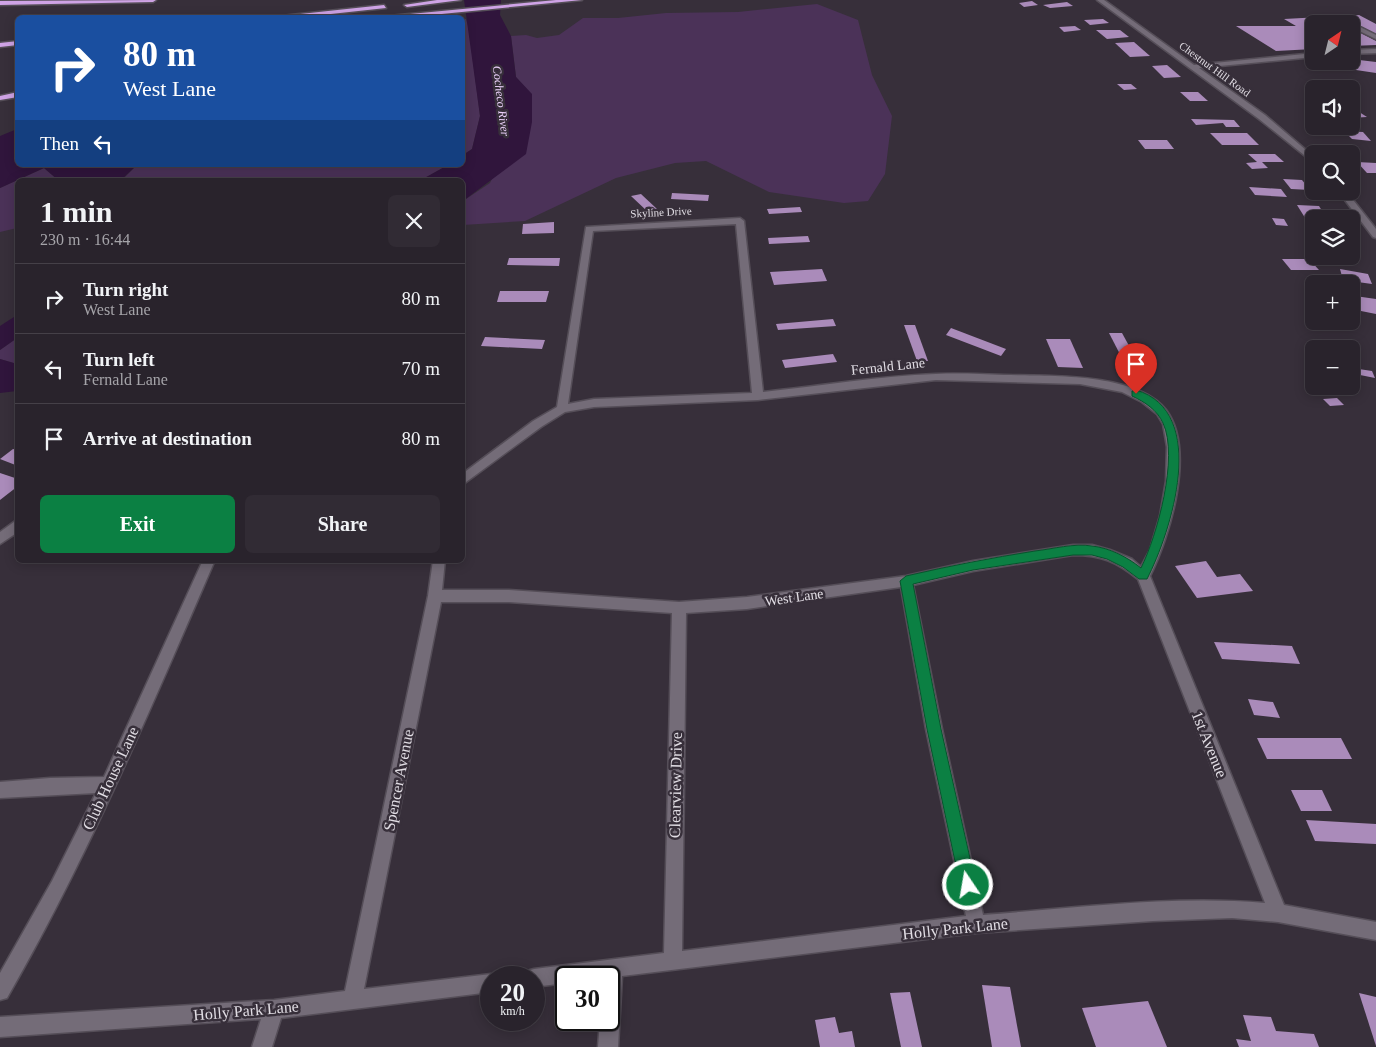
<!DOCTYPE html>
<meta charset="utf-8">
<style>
:root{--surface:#29232c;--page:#312b34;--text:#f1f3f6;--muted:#a5a4a9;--line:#454048;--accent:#0b8043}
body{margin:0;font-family:"Times New Roman",serif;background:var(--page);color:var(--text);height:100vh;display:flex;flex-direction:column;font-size:19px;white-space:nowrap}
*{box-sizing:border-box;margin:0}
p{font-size:16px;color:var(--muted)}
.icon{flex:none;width:28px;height:28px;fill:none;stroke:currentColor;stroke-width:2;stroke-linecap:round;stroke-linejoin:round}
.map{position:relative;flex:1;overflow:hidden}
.details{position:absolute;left:15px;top:178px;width:450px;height:385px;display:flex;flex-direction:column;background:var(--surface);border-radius:8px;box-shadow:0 2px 12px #0003,0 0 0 1px var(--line)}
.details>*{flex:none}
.guide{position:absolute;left:15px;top:15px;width:450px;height:152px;border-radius:8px;box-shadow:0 2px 12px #0003,0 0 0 1px var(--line);background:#1a4fa0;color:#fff;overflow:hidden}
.needle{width:32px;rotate:35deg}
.tools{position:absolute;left:1305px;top:15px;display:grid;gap:10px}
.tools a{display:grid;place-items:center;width:55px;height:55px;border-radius:8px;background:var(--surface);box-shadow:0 2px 12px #0003,0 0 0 1px var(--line);font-size:25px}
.speed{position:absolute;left:480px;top:966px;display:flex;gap:10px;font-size:25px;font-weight:700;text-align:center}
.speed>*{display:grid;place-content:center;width:65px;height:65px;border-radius:50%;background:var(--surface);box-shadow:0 2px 12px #0003,0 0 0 1px var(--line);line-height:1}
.speed small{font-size:12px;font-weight:400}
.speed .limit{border:2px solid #111;border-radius:8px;background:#fff;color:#111}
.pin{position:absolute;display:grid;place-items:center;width:42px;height:42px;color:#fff;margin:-51px -21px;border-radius:50% 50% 50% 0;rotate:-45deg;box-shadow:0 0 5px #0007}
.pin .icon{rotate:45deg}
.me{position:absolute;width:55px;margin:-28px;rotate:348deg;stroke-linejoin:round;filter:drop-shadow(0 0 4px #0008)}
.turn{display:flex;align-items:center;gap:18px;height:105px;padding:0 25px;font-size:22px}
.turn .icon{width:65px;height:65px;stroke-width:2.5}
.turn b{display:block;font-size:35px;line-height:42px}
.then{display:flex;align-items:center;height:48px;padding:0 25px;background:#0003;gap:10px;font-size:19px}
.round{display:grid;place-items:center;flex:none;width:52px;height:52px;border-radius:8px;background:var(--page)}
.head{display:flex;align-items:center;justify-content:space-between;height:85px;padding:0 25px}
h1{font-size:30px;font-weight:600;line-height:38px}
.button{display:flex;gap:10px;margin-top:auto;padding:10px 25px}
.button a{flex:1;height:58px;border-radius:8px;background:var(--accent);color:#fff;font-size:20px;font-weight:600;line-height:58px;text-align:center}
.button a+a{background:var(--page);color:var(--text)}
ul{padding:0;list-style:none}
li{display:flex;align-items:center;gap:15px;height:70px;padding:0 25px;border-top:1px solid var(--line)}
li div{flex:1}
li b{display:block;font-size:19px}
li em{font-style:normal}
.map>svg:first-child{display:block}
.green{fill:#4b3258}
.water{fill:#30153c}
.building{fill:#aa8bba}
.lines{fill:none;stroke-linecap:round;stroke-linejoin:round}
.minor-casing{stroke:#554e58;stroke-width:3}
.highway-casing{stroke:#554e58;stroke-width:3}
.minor{fill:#746c78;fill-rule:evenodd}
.highway{fill:#cfa3e6;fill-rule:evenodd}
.route{fill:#0b8043;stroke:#07532c}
.labels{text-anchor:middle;stroke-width:5;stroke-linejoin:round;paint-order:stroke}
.far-street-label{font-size:11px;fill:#e1dde4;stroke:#372f3a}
.far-water-label{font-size:12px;font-style:italic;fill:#ecd1fb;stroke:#372f3a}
.street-label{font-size:14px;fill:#e1dde4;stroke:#372f3a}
.near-street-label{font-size:16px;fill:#e1dde4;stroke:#372f3a}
</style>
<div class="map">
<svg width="1376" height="1047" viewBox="0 0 1376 1047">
<rect width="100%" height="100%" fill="#372f3a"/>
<g class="green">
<polygon points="817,4 858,20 872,75 892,116 885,174 868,201 844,203 769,192 706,161 675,163 616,178 525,221 463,225 463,201 490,183 532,95 516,77 511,36 526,35 537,38 559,35 583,18 618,18 666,13 738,12"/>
<polygon points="462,19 466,19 469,30 480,116 472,149 463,155"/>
<polygon points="137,165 448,165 421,180 122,180"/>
<polygon points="44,168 58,180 18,180 17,228 0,232 0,188"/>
<polygon points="17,338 17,364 0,359 0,350"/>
</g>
<g class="water">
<polygon points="464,0 501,0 500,15 511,36 516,77 532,94 532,122 526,154 463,201 462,180 421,180 448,165 462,165 463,155 472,149 480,116"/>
<polygon points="17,129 18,165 137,165 121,180 58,180 44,168 0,188 0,136"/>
<polygon points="17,315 17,338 0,350 0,326"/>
<polygon points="0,359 17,364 17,391 0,393"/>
</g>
<g class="building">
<polygon points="1032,1 1038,5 1024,7 1019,3"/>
<polygon points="1067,2 1073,6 1050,8 1043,5"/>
<polygon points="1359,15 1376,24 1376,34 1343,17"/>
<polygon points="1321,17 1333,24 1314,24 1314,49 1276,51 1236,26 1296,26 1284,19"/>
<polygon points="1103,19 1109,23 1090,25 1084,20"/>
<polygon points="1075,26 1081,30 1064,32 1059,27"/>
<polygon points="1351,28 1376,41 1376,45 1351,46"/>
<polygon points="1096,30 1120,30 1129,37 1107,39"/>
<polygon points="1134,42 1150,56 1130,57 1115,43"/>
<polygon points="1351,59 1376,62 1376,73 1336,67 1335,61 1351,61"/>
<polygon points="1167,65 1181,77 1164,78 1152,66"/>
<polygon points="1317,83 1340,86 1343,89 1322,88"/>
<polygon points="1117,84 1131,84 1137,89 1124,90"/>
<polygon points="1180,92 1198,92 1208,101 1190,101"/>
<polygon points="1351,108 1353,108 1367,117 1351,118"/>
<polygon points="1191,119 1234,120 1240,127 1226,127 1223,123 1196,125"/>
<polygon points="1344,131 1363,132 1371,141 1352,139"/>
<polygon points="1210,133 1247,133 1259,145 1222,145"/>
<polygon points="1138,140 1167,140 1174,149 1145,149"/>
<polygon points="1248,154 1275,154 1284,162 1262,162 1268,168 1252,169 1246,163 1257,162"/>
<polygon points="1357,162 1376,163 1376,173 1367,173"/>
<polygon points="1283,179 1302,180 1310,190 1291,189"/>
<polygon points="1249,187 1281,189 1287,197 1255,195"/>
<polygon points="672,193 709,195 708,201 671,199"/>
<polygon points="641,194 657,209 648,212 631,196"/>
<polygon points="1297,205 1319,206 1327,219 1307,221"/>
<polygon points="800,207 802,212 769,214 767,209"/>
<polygon points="1272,218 1284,219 1288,226 1276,225"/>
<polygon points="554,222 554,233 522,234 523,224"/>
<polygon points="808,236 810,242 769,244 768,238"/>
<polygon points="509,258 560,258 559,266 507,265"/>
<polygon points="1282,259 1309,259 1319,270 1291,270"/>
<polygon points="822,269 827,281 774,285 770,272"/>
<polygon points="1340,269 1368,274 1372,284 1343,280"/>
<polygon points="500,291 549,291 546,302 497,302"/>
<polygon points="1355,296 1376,299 1376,314 1361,311"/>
<polygon points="833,319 836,326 778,330 776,324"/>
<polygon points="904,325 915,325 928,361 917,361"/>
<polygon points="951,328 1006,349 1001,356 946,335"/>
<polygon points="1109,333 1122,333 1139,364 1125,364"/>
<polygon points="485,337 545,340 542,349 481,346"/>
<polygon points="1046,339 1070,339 1083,368 1058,367"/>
<polygon points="833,354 837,362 785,368 782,360"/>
<polygon points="1352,368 1372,371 1375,378 1355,374"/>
<polygon points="1337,398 1344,405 1330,406 1323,399"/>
<polygon points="13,449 18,450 18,466 0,459"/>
<polygon points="0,473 18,479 18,486 0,500"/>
<polygon points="1206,561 1217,577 1240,574 1253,591 1197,598 1175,566"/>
<polygon points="1214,642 1292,646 1300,664 1222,659"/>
<polygon points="1248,699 1273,702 1280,718 1254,715"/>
<polygon points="1257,738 1341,738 1352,759 1267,759"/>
<polygon points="1291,790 1322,790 1332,811 1301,811"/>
<polygon points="1306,820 1376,824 1376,844 1315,841"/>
<polygon points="982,985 1010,987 1021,1047 992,1047"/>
<polygon points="910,992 922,1047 901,1047 890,993"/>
<polygon points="1359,993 1376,997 1376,1046"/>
<polygon points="1148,1001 1167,1047 1096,1047 1082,1008"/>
<polygon points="1243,1015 1271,1017 1276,1031 1314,1034 1319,1047 1239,1047 1236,1039 1251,1041"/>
<polygon points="835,1017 839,1033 852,1031 855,1047 820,1047 815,1020"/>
</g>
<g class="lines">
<defs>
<g id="minor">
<polygon points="1097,0 1104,0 1194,65 1314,53 1314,57 1199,68 1265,115 1314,157 1314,163 1259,119"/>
<polygon points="1338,16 1376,35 1376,39 1351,27 1351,24 1345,24 1336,19"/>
<polygon points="1376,49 1376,53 1351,54 1351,50"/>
<polygon points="1338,191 1346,191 1376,229 1376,238 1373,237"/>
<path d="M 740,218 L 744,221 L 763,392 C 820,386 879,376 936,374 C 958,373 981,374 1004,375 C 1047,376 1137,372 1166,410 C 1196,450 1170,536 1150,576 L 1284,905 L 1376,922 L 1376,940 L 1278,922 L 1232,918 L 1153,921 L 976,933 L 622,976 L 618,1047 L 598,1047 L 600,1020 L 609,1020 L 609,978 L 566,978 L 566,983 L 534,987 L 534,978 L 525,978 L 527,971 L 534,969 L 664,953 L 672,613 L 509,602 L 441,602 L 364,989 L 491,974 L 498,978 L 491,978 L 491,992 L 281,1018 L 272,1047 L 252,1047 L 261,1019 L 0,1037 L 0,1017 L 274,1000 L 345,991 L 428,596 L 433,560 L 445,560 L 442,590 L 509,590 L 679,602 L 747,597 L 906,576 L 973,561 L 1073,545 L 1092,545 L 1110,550 L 1132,559 L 1141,567 L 1150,550 L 1160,516 L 1166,481 L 1167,447 L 1163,424 L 1157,414 L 1142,402 L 1122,392 L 1080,384 L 936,380 L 758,400 L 594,407 L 565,412 L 541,427 L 462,485 L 462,474 L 533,421 L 557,407 L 586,227 ZM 736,224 L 752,393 L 594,399 L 568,404 L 593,231 ZM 1073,555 C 1101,555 1116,561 1138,579 L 1265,903 C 1174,895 1075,908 983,915 L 942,729 L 913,585 L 973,571 ZM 901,587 L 926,729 L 966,916 L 682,951 L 686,613 L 747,609 Z"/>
<polygon points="18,519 18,532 0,544 0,532"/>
<path d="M 203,560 L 215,560 C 151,708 88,857 7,998 L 0,1000 L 0,973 L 52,881 L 96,793 L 0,798 L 0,782 L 50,778 L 104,777 Z"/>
</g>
<g id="highway">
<polygon points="156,0 153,2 0,5 0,1"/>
<polygon points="437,0 461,0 407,7 404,5"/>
<polygon points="556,0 582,0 401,18 368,18"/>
<polygon points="384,5 386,8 294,18 263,18"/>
<polygon points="18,41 18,45 0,47 0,43"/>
<polygon points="18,92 18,97 0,100 0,96"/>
</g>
</defs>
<use href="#minor" class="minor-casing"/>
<use href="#highway" class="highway-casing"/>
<use href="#minor" class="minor"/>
<use href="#highway" class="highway"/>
</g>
<path class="route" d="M 1136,390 C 1210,412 1171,532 1147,579 L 1139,579 L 1123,567 L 1107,559 L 1092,555 L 1073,555 L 973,570 L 913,584 L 941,729 L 976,885 L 973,891 L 968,893 L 962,891 L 960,885 L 927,729 L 900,581 L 906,576 C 949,566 991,558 1035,551 C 1053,549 1074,543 1092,546 C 1110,548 1127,557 1141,568 C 1157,536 1179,457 1163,423 C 1157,410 1145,402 1132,396 L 1132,391 Z"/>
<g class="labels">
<g class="far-street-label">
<text transform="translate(1215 69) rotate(36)" y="4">Chestnut Hill Road</text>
<text transform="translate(661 212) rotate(-3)" y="4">Skyline Drive</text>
</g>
<g class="far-water-label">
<text transform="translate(501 101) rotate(83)" y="4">Cocheco River</text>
</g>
<g class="street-label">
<text transform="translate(888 366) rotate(-6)" y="5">Fernald Lane</text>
<text transform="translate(794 597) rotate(-8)" y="5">West Lane</text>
</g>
<g class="near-street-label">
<text transform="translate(1210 744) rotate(68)" y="6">1st Avenue</text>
<text transform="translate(110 778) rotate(-65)" y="6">Club House Lane</text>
<text transform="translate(398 780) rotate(-79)" y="6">Spencer Avenue</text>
<text transform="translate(675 785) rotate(-89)" y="6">Clearview Drive</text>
<text transform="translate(955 928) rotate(-6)" y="6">Holly Park Lane</text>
<text transform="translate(246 1010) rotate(-5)" y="6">Holly Park Lane</text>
</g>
</g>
</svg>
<div class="tools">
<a><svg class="needle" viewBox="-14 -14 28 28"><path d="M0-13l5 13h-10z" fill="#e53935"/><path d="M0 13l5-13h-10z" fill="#a5a4a9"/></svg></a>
<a><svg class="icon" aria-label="sound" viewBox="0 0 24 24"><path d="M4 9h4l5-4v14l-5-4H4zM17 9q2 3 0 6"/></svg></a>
<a><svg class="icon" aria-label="search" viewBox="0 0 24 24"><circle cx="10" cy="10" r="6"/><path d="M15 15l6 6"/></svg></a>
<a><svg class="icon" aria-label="layers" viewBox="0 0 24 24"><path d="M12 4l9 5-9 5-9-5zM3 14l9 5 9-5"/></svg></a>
<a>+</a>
<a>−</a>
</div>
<div class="speed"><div>20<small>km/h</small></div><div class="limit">30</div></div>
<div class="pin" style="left:1136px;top:394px;background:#d93025"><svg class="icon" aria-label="arrive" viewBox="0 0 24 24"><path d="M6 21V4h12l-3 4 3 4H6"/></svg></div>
<svg class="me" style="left:968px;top:885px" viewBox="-20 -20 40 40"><circle r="17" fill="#0b8043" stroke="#fff" stroke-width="3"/><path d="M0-11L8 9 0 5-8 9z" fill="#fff"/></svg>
<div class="guide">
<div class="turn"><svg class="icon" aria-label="right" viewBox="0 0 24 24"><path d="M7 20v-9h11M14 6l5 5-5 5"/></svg><div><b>80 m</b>West Lane</div></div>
<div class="then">Then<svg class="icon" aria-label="left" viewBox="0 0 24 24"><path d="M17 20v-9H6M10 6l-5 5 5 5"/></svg></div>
</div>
<section class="details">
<div class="head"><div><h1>1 min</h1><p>230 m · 16:44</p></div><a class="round"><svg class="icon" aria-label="close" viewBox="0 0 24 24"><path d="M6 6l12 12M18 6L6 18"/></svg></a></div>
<ul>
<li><svg class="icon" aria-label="right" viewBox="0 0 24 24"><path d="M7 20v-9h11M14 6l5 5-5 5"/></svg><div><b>Turn right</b><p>West Lane</p></div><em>80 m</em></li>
<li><svg class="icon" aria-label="left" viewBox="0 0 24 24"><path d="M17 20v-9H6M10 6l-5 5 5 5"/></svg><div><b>Turn left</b><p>Fernald Lane</p></div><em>70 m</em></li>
<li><svg class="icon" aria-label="arrive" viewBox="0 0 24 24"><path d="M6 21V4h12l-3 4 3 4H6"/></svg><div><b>Arrive at destination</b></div><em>80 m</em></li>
</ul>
<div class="button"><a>Exit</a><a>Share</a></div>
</section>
</div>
